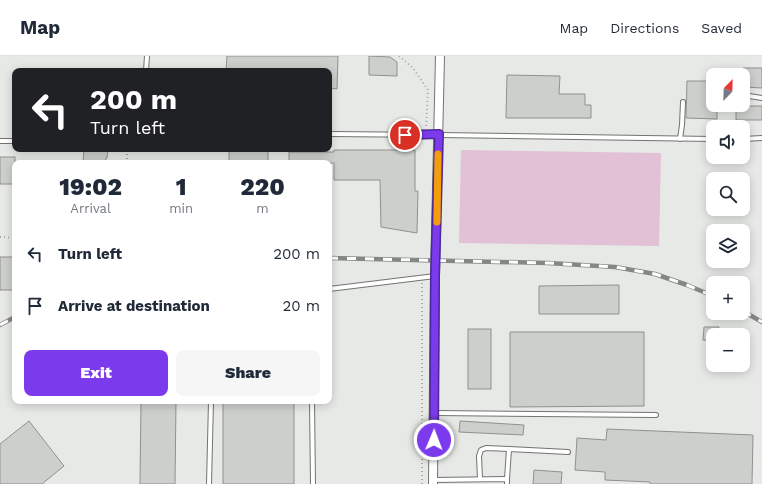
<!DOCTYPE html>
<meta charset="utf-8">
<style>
:root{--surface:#fff;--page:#f6f6f7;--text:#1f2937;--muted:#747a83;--line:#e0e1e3;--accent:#7c3aed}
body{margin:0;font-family:"Work Sans",sans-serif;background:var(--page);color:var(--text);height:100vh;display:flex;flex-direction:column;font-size:15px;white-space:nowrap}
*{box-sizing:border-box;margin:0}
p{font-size:13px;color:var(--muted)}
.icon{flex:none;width:22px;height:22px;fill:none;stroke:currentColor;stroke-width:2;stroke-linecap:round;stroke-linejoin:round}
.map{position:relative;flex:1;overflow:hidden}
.drawer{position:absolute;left:12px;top:104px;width:320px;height:244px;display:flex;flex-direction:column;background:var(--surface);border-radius:8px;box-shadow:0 2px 10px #0003}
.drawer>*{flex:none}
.hud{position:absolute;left:12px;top:12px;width:320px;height:84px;border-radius:8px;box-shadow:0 2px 10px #0003;background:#202124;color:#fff;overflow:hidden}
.needle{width:26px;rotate:23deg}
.controls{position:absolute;left:706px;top:12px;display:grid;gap:8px}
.controls a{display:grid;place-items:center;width:44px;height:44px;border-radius:8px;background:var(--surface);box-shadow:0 2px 10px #0003;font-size:20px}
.pin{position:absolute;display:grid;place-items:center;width:34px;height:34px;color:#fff;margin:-17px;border:2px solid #fff;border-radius:50%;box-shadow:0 1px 4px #0007}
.me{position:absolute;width:44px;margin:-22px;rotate:1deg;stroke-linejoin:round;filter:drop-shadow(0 0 3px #0008)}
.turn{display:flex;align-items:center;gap:14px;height:84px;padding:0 12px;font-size:18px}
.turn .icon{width:52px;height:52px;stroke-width:2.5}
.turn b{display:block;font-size:28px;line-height:34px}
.eta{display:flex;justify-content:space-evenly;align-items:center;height:68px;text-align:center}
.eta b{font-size:24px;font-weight:800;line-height:28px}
.cta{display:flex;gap:8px;margin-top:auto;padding:8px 12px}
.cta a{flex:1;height:46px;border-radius:8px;background:var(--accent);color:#fff;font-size:16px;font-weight:800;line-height:46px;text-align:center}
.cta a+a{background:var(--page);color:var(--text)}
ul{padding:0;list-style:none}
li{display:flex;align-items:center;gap:12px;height:52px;padding:0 12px}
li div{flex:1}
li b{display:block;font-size:15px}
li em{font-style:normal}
header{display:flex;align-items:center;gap:24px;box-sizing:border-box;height:56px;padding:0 20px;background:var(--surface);border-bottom:1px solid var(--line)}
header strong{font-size:19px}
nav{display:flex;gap:22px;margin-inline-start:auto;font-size:14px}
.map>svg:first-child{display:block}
.green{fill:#e2c0d5}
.building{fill:#cccfcb;stroke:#8f918d}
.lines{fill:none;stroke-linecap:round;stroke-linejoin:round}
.service-casing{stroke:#717470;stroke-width:6}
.minor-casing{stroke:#717470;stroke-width:10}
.path{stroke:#a5a7a4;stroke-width:2;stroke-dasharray:1 3;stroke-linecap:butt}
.service{stroke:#fff;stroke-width:4}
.minor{stroke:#fff;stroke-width:8}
.rail-casing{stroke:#858784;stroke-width:4.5}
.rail{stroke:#fff;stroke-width:3;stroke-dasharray:9;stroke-linecap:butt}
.route-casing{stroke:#51269a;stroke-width:10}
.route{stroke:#7c3aed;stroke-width:7}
.slow{stroke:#f59e0b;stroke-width:7}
</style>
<header>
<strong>Map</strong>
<nav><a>Map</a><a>Directions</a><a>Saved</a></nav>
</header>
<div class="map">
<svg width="762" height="428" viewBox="0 0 762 428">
<rect width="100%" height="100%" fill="#e6e9e5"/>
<polygon class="green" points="461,94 661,97 659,190 459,187"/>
<g class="building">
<polygon points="227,0 338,0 337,33 329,32 329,15 226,15"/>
<polygon points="369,0 390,1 397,6 397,20 369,19"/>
<polygon points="743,12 762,12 762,32 743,31"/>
<polygon points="507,19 560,20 559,38 585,38 585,49 591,49 591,62 506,62"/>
<polygon points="687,25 713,25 713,49 717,49 717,63 686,62"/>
<rect x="736" y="50" width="26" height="14"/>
<polygon points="84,93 108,93 107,102 106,102 105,107 83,107"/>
<rect x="229" y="93" width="39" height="14"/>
<polygon points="334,94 415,94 415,135 418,135 417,177 381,171 380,124 334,124 334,107 289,107 289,96 334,96"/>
<rect x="0" y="101" width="15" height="27"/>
<rect x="0" y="201" width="15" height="33"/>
<polygon points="619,229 619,258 539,258 539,230"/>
<polygon points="704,271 719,271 719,279 713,279 713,285 703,284"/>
<rect x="468" y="273" width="23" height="60"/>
<polygon points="510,276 644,276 644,350 510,351"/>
<polygon points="141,345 176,345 175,428 140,428"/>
<rect x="223" y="345" width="71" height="83"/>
<polygon points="29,365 64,410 42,428 0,428 0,388"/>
<polygon points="460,365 524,369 523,379 459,376"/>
<polygon points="607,373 753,379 752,428 650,428 650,426 605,424 605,416 575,414 577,382 606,384"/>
<polygon points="534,414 562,416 561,428 533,428"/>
</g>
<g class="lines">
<defs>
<g id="service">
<polyline points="146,15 147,0"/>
<polyline points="749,40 762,42"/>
<polyline points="329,78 439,79 713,83"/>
<polyline points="680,83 682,69 683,46"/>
<polyline points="743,83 762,82"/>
<polyline points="0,85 15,85"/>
<polyline points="329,233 435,220"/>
<polyline points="312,345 313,428"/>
<polyline points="434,357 656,359"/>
<polyline points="480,423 479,400 481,394 486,392 509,393"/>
<polyline points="507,423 509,393 568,396"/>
<polyline points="433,424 507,423 507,428"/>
<polyline points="209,428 211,345"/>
</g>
<polyline id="minor" points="433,428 435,220 440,0"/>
</defs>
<use href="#service" class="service-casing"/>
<use href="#minor" class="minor-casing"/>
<g class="path">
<polyline points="399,0 413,12 428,34 426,73"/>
<polyline points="127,107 127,93"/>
<polyline points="0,181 15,182"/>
<polyline points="422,227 422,428"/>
</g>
<use href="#service" class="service"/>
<use href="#minor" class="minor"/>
<defs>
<g id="rail">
<polyline points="329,202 548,207 615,211 655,218 687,229 713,240"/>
<polyline points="743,255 762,266"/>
<polyline points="0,269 15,261"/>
</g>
</defs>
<use href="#rail" class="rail-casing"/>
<use href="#rail" class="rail"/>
</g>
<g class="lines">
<defs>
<polyline id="route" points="405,79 439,78 435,220 434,384"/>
</defs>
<use href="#route" class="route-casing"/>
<use href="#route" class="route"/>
<polyline class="slow" points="437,166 438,98"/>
</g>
</svg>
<div class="controls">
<a><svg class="needle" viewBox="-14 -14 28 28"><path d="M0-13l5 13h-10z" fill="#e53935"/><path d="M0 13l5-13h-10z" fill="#747a83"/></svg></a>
<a><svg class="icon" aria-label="sound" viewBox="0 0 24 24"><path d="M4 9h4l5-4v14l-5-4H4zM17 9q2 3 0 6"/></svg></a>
<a><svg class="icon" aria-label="search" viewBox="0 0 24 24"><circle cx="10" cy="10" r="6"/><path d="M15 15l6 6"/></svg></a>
<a><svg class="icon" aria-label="layers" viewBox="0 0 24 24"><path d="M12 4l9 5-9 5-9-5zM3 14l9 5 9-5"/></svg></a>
<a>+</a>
<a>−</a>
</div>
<div class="pin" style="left:405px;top:79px;background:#d93025"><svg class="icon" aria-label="arrive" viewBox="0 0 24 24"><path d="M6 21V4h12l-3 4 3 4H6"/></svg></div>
<svg class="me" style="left:434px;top:384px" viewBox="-20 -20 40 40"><circle r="17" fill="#7c3aed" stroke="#fff" stroke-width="3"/><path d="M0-11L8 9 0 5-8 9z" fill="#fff"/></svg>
<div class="hud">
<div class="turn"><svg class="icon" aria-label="left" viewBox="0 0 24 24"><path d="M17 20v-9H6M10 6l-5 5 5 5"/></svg><div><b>200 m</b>Turn left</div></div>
</div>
<section class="drawer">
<div class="eta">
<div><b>19:02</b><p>Arrival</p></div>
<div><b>1</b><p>min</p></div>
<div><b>220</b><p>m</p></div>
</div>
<ul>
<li><svg class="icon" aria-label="left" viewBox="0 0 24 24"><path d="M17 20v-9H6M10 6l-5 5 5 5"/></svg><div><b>Turn left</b></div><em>200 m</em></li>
<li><svg class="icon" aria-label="arrive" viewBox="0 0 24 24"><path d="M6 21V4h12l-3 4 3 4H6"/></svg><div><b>Arrive at destination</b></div><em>20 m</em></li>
</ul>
<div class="cta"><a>Exit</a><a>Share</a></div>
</section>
</div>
